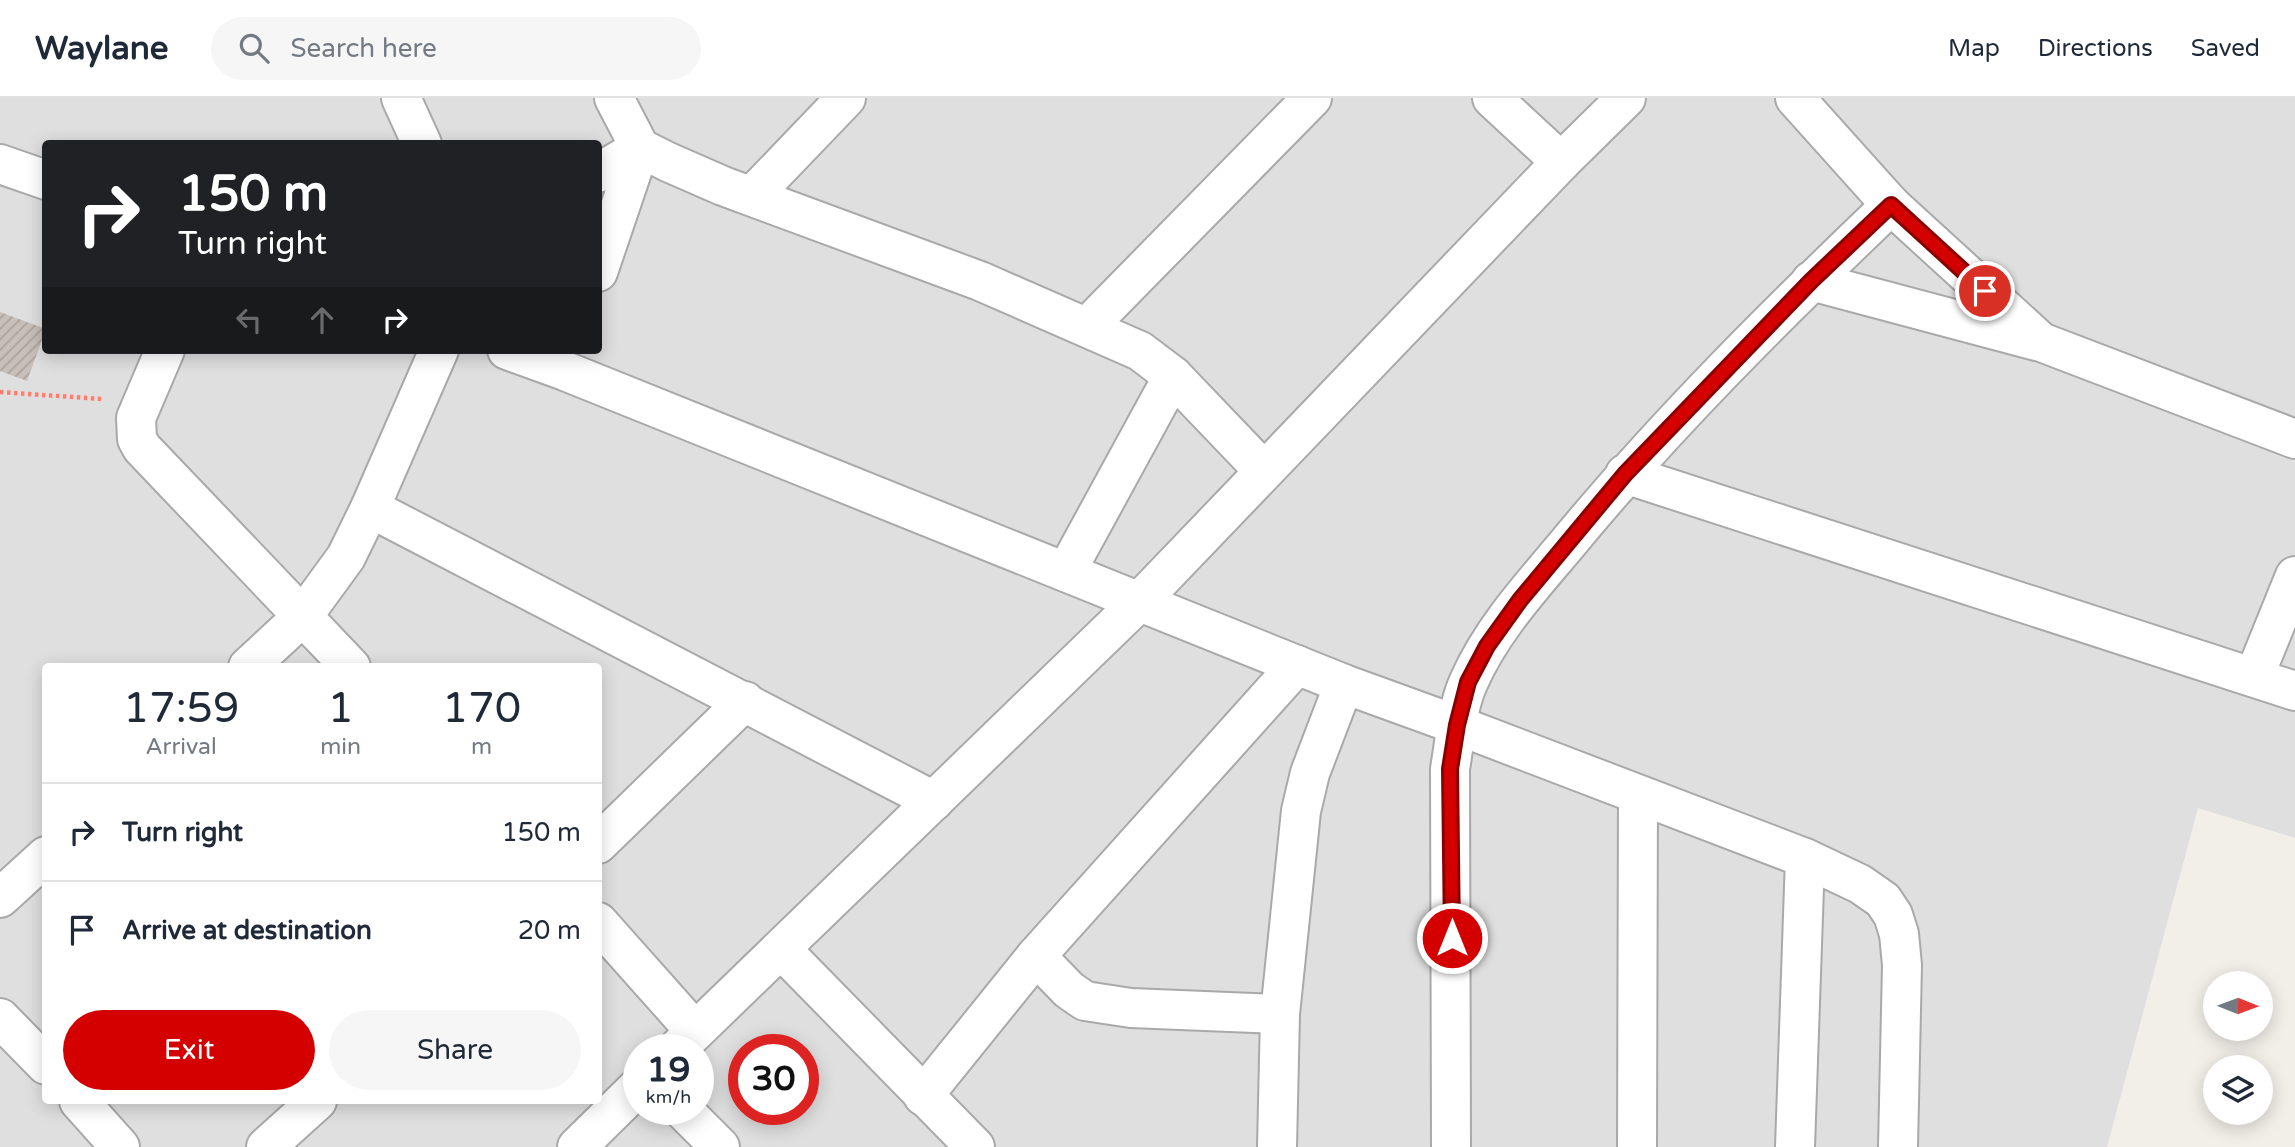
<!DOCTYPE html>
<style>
:root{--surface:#fff;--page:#f6f6f7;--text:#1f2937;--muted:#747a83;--line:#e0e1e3;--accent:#d40000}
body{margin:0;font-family:"Varela Round",sans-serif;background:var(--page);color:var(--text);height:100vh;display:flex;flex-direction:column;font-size:26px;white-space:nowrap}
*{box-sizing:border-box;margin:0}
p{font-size:23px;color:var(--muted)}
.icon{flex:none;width:38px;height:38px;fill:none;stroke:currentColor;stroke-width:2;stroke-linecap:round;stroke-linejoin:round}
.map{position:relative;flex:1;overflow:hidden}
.sheet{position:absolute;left:42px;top:565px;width:560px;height:441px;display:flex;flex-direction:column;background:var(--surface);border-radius:7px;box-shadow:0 4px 18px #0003}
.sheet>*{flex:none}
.hud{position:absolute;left:42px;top:42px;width:560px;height:214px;border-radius:7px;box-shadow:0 4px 18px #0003;background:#202124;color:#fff;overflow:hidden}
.needle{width:46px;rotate:91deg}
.controls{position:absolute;left:2203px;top:873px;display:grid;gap:14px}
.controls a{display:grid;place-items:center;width:70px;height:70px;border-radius:50%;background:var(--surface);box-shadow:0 4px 18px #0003;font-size:35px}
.speed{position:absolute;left:623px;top:936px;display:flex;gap:14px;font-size:35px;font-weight:700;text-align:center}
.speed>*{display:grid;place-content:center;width:91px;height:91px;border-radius:50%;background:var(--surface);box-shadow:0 4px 18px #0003;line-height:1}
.speed small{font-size:18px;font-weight:400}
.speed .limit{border:10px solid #d22;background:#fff;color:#111}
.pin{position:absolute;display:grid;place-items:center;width:60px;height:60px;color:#fff;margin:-30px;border:4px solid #fff;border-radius:50%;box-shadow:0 2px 7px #0007}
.me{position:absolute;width:77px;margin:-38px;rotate:0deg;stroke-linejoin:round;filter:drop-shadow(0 0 5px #0008)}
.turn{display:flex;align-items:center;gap:24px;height:147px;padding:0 21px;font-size:32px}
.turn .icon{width:91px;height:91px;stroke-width:2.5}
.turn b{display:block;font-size:49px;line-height:60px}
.lanes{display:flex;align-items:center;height:66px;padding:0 21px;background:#0003;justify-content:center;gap:35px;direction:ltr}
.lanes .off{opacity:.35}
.eta{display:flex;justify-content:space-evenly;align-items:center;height:119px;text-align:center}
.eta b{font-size:42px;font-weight:600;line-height:49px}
.action{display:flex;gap:14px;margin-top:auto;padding:14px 21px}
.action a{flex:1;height:80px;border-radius:42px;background:var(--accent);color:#fff;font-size:28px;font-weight:600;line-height:80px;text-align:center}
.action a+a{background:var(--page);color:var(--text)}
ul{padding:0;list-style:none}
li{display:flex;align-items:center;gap:21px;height:98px;padding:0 21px;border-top:2px solid var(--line)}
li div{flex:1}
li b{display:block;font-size:26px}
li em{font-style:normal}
header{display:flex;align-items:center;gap:42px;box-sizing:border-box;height:98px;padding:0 35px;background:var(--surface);border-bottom:2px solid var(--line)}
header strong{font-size:33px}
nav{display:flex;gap:38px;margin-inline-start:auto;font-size:24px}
.search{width:490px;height:63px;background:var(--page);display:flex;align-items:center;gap:18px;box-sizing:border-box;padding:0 24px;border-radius:38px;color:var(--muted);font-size:26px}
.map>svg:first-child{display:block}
.residential{fill:#e0dfdf;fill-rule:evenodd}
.building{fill:url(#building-hatch)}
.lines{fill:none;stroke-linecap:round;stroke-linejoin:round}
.minor-casing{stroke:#a9a9a9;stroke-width:42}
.path{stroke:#fa8072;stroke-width:4.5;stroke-dasharray:3.5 3.5;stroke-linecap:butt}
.minor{stroke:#fff;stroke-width:38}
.route-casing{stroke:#8a0000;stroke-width:18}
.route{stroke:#d40000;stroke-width:12}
</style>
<header>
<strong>Waylane</strong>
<div class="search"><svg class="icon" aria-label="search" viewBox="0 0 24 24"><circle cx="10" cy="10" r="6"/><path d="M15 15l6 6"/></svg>Search here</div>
<nav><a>Map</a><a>Directions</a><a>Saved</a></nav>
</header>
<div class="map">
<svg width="2295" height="1049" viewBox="0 0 2295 1049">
<defs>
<pattern id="building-hatch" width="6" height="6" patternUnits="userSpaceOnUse" patternTransform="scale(1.75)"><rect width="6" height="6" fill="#c7bfb8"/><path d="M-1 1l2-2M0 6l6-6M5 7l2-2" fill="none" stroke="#aba49e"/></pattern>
</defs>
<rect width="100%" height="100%" fill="#f2efe9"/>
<path class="residential" d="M 0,0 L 2295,0 L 2295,740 L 2198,710 L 2107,1049 L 0,1049 ZM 46,46 L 598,46 L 598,252 L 46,252 ZM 46,569 L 598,569 L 598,1003 L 46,1003 ZM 639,952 L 698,952 L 698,1012 L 639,1012 ZM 744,952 L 803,952 L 803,1012 L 744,1012 Z"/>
<polygon class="building" points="0,214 46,231 27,283 0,273"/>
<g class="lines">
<defs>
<g id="minor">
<polyline points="401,0 422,46"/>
<polyline points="614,0 640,50 668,64 723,88 980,183 1140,253 1173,278 1264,373"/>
<polyline points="1492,0 1561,64"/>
<polyline points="1795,0 1891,107 2041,244 2295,341"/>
<polyline points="0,66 46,82"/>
<polyline points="598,75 640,50 598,174"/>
<polyline points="752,98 846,0"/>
<polyline points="1811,183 2036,243"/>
<polyline points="1087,229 1312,0"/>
<polyline points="165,252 136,320 137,341 142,350 351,569"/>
<polyline points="507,252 565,273 1344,586 1457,627 1805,760 1860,786 1883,802 1893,817 1899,836 1902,867 1898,1049"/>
<polyline points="1625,376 2295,593"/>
<polyline points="370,410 934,703"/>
<polyline points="1066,474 1173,278"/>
<polyline points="248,569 303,518 346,459 370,410 439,252"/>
<polyline points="2254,579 2295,478"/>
<polyline points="598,746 745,603"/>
<polyline points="0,800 46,758"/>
<polyline points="598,824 695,933"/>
<polyline points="782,852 975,1049"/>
<polyline points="1036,858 1069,892 1085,903 1131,910 1280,916"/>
<polyline points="0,920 46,967"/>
<polyline points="676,952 1140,503 1561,64 1626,0"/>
<polyline points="923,998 1036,858 1297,567"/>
<polyline points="79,1003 120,1049"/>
<polyline points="683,1012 720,1049"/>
<polyline points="266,1049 317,1003"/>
<polyline points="577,1049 639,988"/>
<polyline points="1277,1049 1280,916 1301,713 1310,675 1344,586"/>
<path d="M 1451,1049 L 1450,671 C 1455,642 1457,609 1469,583 C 1492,531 1532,488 1568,445 C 1667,325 1778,215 1891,107"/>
<polyline points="1637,1049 1638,697"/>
<polyline points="1795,1049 1805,760"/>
</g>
</defs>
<use href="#minor" class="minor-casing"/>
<polyline class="path" points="0,294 101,301"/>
<use href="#minor" class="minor"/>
</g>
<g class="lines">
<defs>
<polyline id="route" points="1452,840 1450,671 1457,627 1468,584 1487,548 1520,502 1625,376 1811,183 1891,107 1985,193"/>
</defs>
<use href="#route" class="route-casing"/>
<use href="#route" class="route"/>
</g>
</svg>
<div class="controls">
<a><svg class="needle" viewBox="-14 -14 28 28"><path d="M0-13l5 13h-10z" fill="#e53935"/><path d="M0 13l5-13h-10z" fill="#747a83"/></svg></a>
<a><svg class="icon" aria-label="layers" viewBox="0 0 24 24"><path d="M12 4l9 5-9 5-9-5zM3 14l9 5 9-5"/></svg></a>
</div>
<div class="speed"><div>19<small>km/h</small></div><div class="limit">30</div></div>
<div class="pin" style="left:1985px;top:193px;background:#d93025"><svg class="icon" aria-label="arrive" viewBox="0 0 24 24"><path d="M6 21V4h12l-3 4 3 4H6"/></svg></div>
<svg class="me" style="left:1452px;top:840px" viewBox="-20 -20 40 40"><circle r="17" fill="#d40000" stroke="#fff" stroke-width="3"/><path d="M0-11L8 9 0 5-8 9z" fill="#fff"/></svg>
<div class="hud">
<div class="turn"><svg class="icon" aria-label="right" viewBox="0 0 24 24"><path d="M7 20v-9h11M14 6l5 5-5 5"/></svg><div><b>150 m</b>Turn right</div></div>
<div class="lanes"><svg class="icon off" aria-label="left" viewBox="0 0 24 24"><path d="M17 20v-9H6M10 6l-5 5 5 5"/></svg><svg class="icon off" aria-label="ahead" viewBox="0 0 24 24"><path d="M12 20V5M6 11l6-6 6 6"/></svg><svg class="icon" aria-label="right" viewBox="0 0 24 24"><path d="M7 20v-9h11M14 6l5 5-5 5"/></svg></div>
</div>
<section class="sheet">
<div class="eta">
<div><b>17:59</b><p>Arrival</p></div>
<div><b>1</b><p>min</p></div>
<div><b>170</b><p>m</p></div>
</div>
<ul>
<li><svg class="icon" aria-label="right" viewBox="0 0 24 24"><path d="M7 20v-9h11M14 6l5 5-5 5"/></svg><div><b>Turn right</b></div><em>150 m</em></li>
<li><svg class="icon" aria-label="arrive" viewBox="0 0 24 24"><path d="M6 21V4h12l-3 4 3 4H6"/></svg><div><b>Arrive at destination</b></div><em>20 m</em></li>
</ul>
<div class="action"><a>Exit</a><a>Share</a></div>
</section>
</div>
